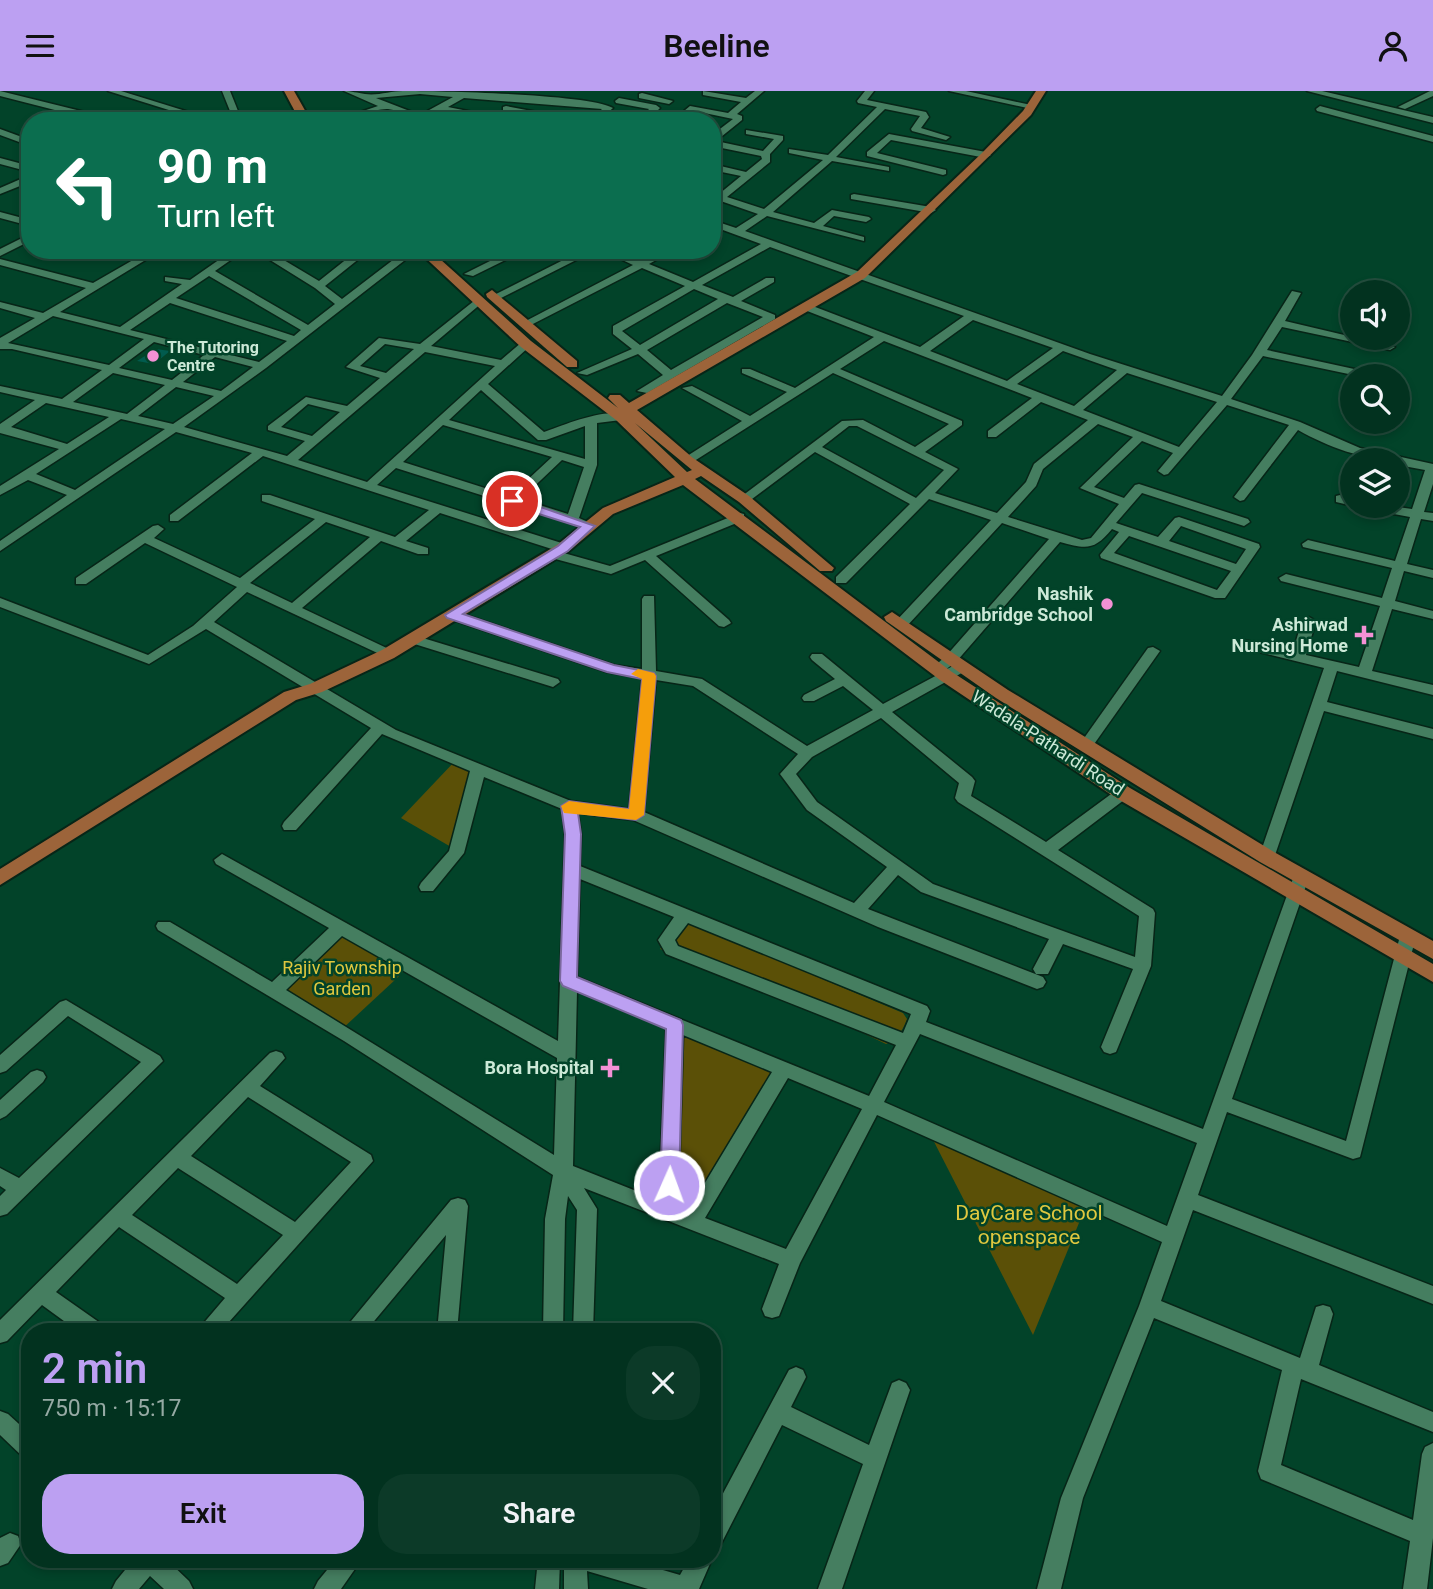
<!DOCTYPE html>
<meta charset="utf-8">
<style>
:root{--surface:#02321f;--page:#0c3a28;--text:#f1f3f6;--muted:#96aaa4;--line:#234d3d;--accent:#bca0f2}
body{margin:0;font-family:Roboto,sans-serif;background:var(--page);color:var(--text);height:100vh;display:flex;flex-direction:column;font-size:26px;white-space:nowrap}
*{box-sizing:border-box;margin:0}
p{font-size:23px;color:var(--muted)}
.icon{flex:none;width:38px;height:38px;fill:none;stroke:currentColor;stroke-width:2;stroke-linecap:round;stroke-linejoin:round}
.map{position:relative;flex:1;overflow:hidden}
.details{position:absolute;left:21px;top:1232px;width:700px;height:245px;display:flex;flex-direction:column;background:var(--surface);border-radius:28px;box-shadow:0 4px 10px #0003,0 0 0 2px var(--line)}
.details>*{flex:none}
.top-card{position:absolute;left:21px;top:21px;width:700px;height:147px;border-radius:28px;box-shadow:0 4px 10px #0003,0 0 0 2px var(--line);background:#0b6e4f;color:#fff;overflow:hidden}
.controls{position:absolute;left:1340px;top:189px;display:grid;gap:14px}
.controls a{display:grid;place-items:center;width:70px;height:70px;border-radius:50%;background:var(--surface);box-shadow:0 4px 10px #0003,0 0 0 2px var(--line);font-size:35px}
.pin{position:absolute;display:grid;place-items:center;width:60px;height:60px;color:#fff;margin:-30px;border:4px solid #fff;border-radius:50%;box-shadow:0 2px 7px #0007}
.me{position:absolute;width:77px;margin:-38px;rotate:2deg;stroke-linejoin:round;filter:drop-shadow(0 0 5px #0008)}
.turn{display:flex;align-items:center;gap:24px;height:147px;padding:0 21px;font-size:32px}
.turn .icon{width:91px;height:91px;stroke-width:2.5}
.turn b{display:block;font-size:49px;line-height:60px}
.round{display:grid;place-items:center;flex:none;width:74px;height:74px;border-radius:28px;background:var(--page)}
.head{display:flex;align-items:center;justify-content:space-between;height:119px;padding:0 21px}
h1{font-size:42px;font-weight:600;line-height:52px;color:var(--accent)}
.action{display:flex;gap:14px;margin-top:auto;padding:14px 21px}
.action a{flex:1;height:80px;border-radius:28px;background:var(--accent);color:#111;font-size:28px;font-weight:600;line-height:80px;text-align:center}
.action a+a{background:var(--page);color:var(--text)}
header{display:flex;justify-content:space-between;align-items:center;height:91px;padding:0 21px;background:var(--accent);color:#111;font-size:32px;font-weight:600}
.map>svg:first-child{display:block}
.green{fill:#5b5007}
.building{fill:#015b4e}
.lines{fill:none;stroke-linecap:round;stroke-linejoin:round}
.minor-casing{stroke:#072517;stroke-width:3}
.major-casing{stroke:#072517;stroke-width:4}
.minor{fill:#457e60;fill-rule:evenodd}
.major{fill:#9c643a;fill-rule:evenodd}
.route{fill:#bca0f2;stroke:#7a689d;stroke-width:2}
.slow{fill:#f59e0b}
.poi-dot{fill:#f391d5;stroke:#024329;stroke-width:2.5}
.labels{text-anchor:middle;stroke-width:5;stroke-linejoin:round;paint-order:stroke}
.far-poi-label{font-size:16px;font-weight:bold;fill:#cce9d7;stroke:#024329;text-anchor:start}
.poi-label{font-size:18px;font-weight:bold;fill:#cce9d7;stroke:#024329;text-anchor:end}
.street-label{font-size:18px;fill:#cce9d7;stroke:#024329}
.park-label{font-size:18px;fill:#dfc73f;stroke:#024329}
.near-park-label{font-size:21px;fill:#dfc73f;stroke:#024329}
</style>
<header><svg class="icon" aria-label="menu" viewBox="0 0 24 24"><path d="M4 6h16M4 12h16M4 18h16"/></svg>Beeline<svg class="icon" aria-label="person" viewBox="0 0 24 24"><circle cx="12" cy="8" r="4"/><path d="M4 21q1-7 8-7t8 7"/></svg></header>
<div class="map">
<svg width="1433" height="1498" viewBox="0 0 1433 1498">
<rect width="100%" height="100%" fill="#024329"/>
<g class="green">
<polygon points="456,669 478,678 458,760 401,727"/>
<path d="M 680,828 L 903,922 L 907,928 C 903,939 897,949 886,953 L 795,910 L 660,858 Z"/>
<polygon points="341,836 410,875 341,939 274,899"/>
<polygon points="675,934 783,979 692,1130 668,1120"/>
<polygon points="928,1039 1088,1110 1033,1244"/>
</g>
<polygon class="building" points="156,258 170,260 154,273 137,270"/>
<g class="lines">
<defs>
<g id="minor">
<polygon points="0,0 93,23 94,25 90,28 0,5"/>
<polygon points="108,0 121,0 218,30 204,30"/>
<polygon points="222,0 230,0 242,30 234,30"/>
<path d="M 344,0 C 352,0 357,2 365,3 C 377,5 391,0 403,0 C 439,0 589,3 613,17 L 598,30 L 588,30 L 602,18 L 464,7 L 448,16 L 498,26 L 494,29 L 441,20 L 427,27 L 431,30 C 415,30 403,20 388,18 C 375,17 350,30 333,30 L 378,15 ZM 420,3 L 453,6 L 420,24 L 376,7 Z"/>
<path d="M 703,0 L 746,7 L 755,0 L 764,0 L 737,23 L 742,25 L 742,29 L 716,50 L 763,60 L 774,48 L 746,43 L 746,39 L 783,45 L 783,49 L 770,63 L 770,71 L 727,106 L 764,118 L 823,69 L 789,62 L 789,58 L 828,64 L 877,16 L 858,12 L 857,10 L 865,0 L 874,0 L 867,9 L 926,21 L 929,26 L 921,37 L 950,46 L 946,49 L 912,40 L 911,38 L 920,25 L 885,18 L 836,66 L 889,76 L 889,80 L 832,70 L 773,121 L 814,132 L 832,119 L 869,126 L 871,128 L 866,131 L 834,125 L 823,135 L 864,146 L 864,150 L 767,125 L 745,140 L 1090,263 L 1222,305 L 1252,264 L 1292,200 L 1301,202 L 1285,230 L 1395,256 L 1390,259 L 1282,236 L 1267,259 L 1368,281 L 1374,284 L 1358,285 L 1263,265 L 1231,308 L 1300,331 L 1360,357 L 1433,373 L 1433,393 L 1424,421 L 1433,422 L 1433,430 L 1421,428 L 1407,473 L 1433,479 L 1433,487 L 1404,480 L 1395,510 L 1433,520 L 1433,528 L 1392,518 L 1372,580 L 1433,594 L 1433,604 L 1337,580 L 1327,611 L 1433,638 L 1433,648 L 1324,620 L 1273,770 L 1267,772 L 1259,766 L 1324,577 L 1239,556 L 1237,553 L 1244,549 L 1293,560 L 1302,530 L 1309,526 L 1316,530 L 1306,564 L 1359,576 L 1380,515 L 1281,490 L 1279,487 L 1286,483 L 1382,507 L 1392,477 L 1303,456 L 1302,453 L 1308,449 L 1395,470 L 1410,426 L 1372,419 L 1366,415 L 1391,415 L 1412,418 L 1425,379 L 1398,374 L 1398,369 C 1363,369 1328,356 1298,339 L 1244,409 L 1240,410 L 1234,406 L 1289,334 L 1227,314 L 1168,383 L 1164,384 L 1158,380 L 1173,362 L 1142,350 L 1094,396 L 1124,407 L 1135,394 L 1139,393 L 1248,428 L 1250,431 L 1244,435 L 1142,402 L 1116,432 L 1158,446 L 1175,427 L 1179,426 L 1259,453 L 1260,456 L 1225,507 L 1215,507 L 1101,467 L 1100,464 L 1119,441 L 1112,438 C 1094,460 1086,458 1060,451 L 956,571 L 945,579 L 957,573 L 967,573 L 969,576 L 967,579 L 892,621 L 972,686 L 975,690 L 971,705 L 1046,751 L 1118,698 L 1128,698 L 1131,702 L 1128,706 L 1058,759 L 1153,818 L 1155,822 L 1151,875 L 1116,961 L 1110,963 L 1104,961 L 1101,956 L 1133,878 L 1063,853 L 1048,883 L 1036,883 L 1033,878 L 1049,848 L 921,801 L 898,784 L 868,818 L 1043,886 L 1046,891 L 1043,896 L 1037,898 L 878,836 L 633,729 L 578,722 L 581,743 L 580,775 L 927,915 L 930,920 L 926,931 L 1203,1038 L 1295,782 L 1301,780 L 1309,786 L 1232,1008 L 1346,1050 L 1400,845 L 1402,841 L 1414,841 L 1416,845 L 1360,1066 L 1353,1068 L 1227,1021 L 1198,1104 L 1433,1195 L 1433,1213 L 1193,1119 L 1161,1210 L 1300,1267 L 1316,1216 L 1323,1214 L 1330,1216 L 1333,1223 L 1319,1274 L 1433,1321 L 1433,1341 L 1301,1288 L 1281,1374 L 1413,1429 L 1422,1363 L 1425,1356 L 1433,1352 L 1433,1447 L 1427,1498 L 1403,1498 L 1410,1450 L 1261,1388 L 1258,1380 L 1282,1279 L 1154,1227 L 1083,1407 L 1061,1498 L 1037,1498 L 1061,1407 L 1139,1215 L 1162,1151 L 877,1024 L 800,1172 L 779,1225 L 772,1227 L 765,1225 L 762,1218 L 779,1173 L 584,1097 L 597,1118 L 593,1241 L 573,1241 L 577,1119 L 568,1105 L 565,1128 L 563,1241 L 543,1241 L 545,1128 L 553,1084 L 344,950 L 158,839 L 156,835 L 158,831 L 170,831 L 272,891 L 329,837 L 216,773 L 214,769 L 222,763 L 558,950 L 565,743 L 562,718 L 484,686 L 464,762 L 433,800 L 421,800 L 419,796 L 421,792 L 449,760 L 470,680 L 382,643 L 296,739 L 284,739 L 282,735 L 284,731 L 371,637 L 206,538 L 149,573 L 0,516 L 0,507 L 148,564 L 193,535 L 237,496 L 145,452 L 86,493 L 76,493 L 76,487 L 153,435 L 158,434 L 164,438 L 154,447 L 240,487 L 315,428 L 262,410 L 262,404 L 270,404 L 395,446 L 429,419 L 263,365 L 178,430 L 170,430 L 170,424 L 252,362 L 176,341 L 0,460 L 0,450 L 67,404 L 28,389 L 0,404 L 0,395 L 59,358 L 0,342 L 0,333 L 35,309 L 0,301 L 0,295 L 62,308 L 102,279 L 12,258 L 0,258 L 0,247 L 35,227 L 0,217 L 0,211 L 43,222 L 86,197 L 0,174 L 0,168 L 93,192 L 133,169 L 100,159 L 118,159 L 140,165 L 149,159 L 162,159 L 60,221 L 120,236 L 182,193 L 165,190 L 165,186 L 190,189 L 233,159 L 245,159 L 215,180 L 308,234 L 335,213 L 315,197 L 254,159 L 267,159 L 319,190 L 358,159 L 370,159 L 325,195 L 342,208 L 406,159 L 418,159 L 266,277 L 184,336 L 287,365 L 305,350 L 268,339 L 268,335 L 306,306 L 347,315 L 380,287 L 346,276 L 379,247 L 420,253 L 479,206 L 484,209 L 483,211 L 431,255 L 501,269 L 522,251 L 530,251 L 530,255 L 488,293 L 544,341 C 562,335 610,314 627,326 L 621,329 L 597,332 L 597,374 L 579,427 L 595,434 L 589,438 L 585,437 L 396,377 L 377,394 L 568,454 L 569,457 L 568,460 L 558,460 L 440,422 L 406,450 L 428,457 L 428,463 L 418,463 L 381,450 L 302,517 L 393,560 L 395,563 L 388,567 L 247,501 L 214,531 L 396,639 L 571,710 L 629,718 L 642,587 L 607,581 L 447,527 L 445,524 L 447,521 L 457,521 L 614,574 L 642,578 L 642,508 L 644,505 L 654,505 L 656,580 L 702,588 L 807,655 L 873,619 L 843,595 L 814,610 L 804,610 L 802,607 L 804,604 L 835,588 L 812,569 L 810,566 L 812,563 L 822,563 L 883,613 L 941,582 L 933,581 L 931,578 L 946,565 L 1049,448 L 1002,432 L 906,536 L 896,536 L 894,533 L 896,530 L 991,429 L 929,408 L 846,492 L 836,492 L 836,486 L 910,413 L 815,361 L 748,411 L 744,412 L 738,408 L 842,330 L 863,329 L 915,356 L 949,333 L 833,282 L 688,374 L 682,370 L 684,367 L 742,330 L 682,297 L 692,295 L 750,325 L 787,301 L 742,282 L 742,278 L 750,278 L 795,297 L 874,246 L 802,218 L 802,214 L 810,214 L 920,256 L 964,225 L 770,156 L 702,194 L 733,206 L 766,187 L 774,187 L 774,191 L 741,210 L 775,224 L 775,228 L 647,302 L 637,300 L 663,284 L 638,263 L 587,284 L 577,282 L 632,258 L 613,243 L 613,235 L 685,195 L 642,177 L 529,235 L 520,233 L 633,174 L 601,159 L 615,159 L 641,170 L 661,159 L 674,159 L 649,173 L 693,191 L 761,153 L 712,135 L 712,129 L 736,137 L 758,123 L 712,107 L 712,101 L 719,103 L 741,85 L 712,79 L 712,73 L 746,81 L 762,68 L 761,65 L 712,55 L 712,44 L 733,28 L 695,20 L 682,30 L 672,30 L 690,15 L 728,22 L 741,11 L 703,4 ZM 209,185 L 301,239 L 294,245 L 176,207 ZM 694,198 L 718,208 L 640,254 L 622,240 ZM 170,212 L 287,250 L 259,271 L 130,239 ZM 727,212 L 763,226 L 671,279 L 647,259 ZM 53,225 L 144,248 L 109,274 L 8,252 ZM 973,229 L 1053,257 L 1007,290 L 930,260 ZM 884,250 L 1032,307 L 988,340 L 988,346 L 996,346 L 1041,311 L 1088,329 L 1034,373 L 1026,391 L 997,422 L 935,402 L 958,378 L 925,361 L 962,334 L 962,330 L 840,278 ZM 154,251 L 204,264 L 172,289 L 119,277 ZM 385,253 L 414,258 L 386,282 L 360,275 ZM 1063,260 L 1117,279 L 1074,315 L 1017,293 ZM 425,261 L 495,275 L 367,391 L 298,369 ZM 215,266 L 253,276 L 221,300 L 183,291 ZM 113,282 L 165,294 L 127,323 L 73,311 ZM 1127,282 L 1217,311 L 1179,356 L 1083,319 ZM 176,296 L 214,305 L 173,333 L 138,325 ZM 481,299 L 538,349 L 546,349 L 585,335 L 585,368 L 449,329 ZM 46,312 L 109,326 L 67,353 L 11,336 ZM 308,313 L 340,321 L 312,345 L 281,336 ZM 121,328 L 165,338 L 75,399 L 36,383 ZM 1098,333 L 1133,346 L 1080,397 L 1119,413 L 1091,447 L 1082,449 L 1008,426 L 1036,395 L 1043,378 ZM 443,334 L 552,366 L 510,405 L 403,371 ZM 849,335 L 857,335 L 944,379 L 916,407 L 822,356 ZM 562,369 L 584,376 L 568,423 L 521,408 ZM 326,431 L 370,446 L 292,512 L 250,492 ZM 1181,435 L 1246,458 L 1236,473 L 1169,450 ZM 1129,445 L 1231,480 L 1217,499 L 1114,462 ZM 656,589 L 693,595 L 798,663 L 780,683 L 807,719 L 887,776 L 854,812 L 644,721 ZM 881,627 L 959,692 L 955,707 L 958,711 L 1139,825 L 1135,866 L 933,793 L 817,711 L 796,683 L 812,666 ZM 580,788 L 674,826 L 658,849 L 666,863 L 896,954 L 869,1005 L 577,886 ZM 688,832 L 911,923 L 903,942 L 678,855 L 675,849 ZM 342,845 L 557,967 L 554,1064 L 286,899 ZM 577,900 L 666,937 L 659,1109 L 573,1075 ZM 920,943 L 1197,1052 L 1167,1135 L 884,1011 ZM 683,944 L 772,981 L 688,1120 L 678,1116 ZM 788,987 L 862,1018 L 786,1158 L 705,1127 Z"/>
<polygon points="949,0 966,0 1036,15 1032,18"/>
<polygon points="1307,0 1322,0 1433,26 1433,32"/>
<polygon points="1430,0 1433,0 1433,5 1405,18 1398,16"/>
<polygon points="642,2 673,10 669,13 639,7 639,3"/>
<polygon points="619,7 656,14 660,17 647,30 638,30 649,18 616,12 615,10"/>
<polygon points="506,15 537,21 541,24 537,27 503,20 503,16"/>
<polygon points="1320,15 1433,45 1433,51 1317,20 1316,18"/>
<polygon points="301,23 308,25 300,30 287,30"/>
<polygon points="556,26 565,28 566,30 552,30"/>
<polygon points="0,38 30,49 30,55 0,44"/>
<polygon points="889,43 986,61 991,64 986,67 891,49 877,62 946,79 946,83 943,84 867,65 867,61"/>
<polygon points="0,67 30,75 30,81 0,73"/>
<polygon points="30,84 30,91 0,103 0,97"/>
<polygon points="854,103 931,116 936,119 931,122 851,108 851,104"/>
<polygon points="0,121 30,129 30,135 0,127"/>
<polygon points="30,143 30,150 0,165 0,158"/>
<polygon points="512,159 526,159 473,185 464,183"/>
<polygon points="583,159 596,159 499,208 490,206"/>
<polygon points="1340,404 1353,407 1353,415 1336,411 1336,405"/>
<polygon points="740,422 744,423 744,429 656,465 729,529 731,532 724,536 719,535 645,469 611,483 548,466 547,463 553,459 610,475"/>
<polygon points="413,544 558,588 560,591 553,596 408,551 406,548"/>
<polygon points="1153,556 1160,560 1092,656 1082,656 1080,653 1082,650 1148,557"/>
<polygon points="66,909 160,965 163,970 7,1123 0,1125 0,1105 6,1099 0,1095 0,1077 19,1087 141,971 68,925 6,980 0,982 0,964 60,911"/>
<path d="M 276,960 L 282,962 L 285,967 L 260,995 L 371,1064 L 373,1070 L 220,1241 L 196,1241 L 225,1207 L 119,1136 L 56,1201 L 103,1234 L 106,1241 L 79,1241 L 42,1214 L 7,1250 L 0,1252 L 0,1229 L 270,962 ZM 248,1006 L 351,1071 L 295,1131 L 191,1065 ZM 178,1077 L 283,1144 L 237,1193 L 132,1124 Z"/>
<polygon points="37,979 43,981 46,986 43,991 6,1025 0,1028 0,1009 31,981"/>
<polygon points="458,1107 465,1109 468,1115 457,1241 437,1241 446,1144 365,1241 342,1241 451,1109"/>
<polygon points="796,1276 803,1279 806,1286 791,1316 869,1354 892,1292 899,1289 906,1292 910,1299 842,1498 818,1498 863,1373 782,1334 720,1455 712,1458 712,1423 789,1279"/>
<polygon points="0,1320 8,1323 30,1343 30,1368 22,1365 0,1344"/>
<polygon points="10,1442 18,1445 21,1453 8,1472 0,1475 0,1447"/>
<polygon points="134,1468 166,1468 189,1490 193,1498 164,1498 150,1485 139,1498 112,1498 116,1490"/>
<polygon points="336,1468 362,1468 341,1498 314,1498 318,1490"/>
<polygon points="538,1468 560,1468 559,1498 535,1498"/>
<polygon points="564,1468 625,1468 680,1484 689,1468 712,1468 699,1498 648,1498 587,1480 588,1498 564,1498"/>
</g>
<g id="major">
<polygon points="284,0 294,0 311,30 300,30"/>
<path d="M 1036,0 L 1046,0 L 1031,24 L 865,187 L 637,319 L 693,367 L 749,405 L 834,477 L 832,480 L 820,480 L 739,411 L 701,385 L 695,388 L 952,581 L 1130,697 L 1433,873 L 1433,891 L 1116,707 L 940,589 L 683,394 L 613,423 L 569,460 L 394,567 L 322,601 L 296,609 L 0,794 L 0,778 L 284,601 L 310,593 L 382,559 L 557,454 L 603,417 L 675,386 L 616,329 L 521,256 L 417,159 L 430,159 L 531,250 L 618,317 L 608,307 L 610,304 L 620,304 L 629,312 L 857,181 L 982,62 L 1023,20 ZM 635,332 L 692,379 L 687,381 Z"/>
<polygon points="492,199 577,270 577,276 567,276 487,206 486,203"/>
<polygon points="892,521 1008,599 1274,761 1433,850 1433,868 1260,771 996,607 886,530 884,526"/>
</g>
</defs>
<use href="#minor" class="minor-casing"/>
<use href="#major" class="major-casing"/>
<use href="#minor" class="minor"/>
<use href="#major" class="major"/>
</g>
<polygon class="route" points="512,406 595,435 568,460 463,523 614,574 654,582 656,585 644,724 636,729 578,722 581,743 577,886 681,929 683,934 679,1094 676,1099 669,1102 662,1099 660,1094 666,938 563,895 560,890 565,743 561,715 569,710 629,718 642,588 607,581 447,527 445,524 558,455 580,436 507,413 505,410"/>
<polygon class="slow" points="638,578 654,582 656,585 644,724 636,729 564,722 561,715 569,710 629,718 642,588 631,583"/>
<g class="poi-dot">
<circle cx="153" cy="265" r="7"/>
<circle cx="1107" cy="513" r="7"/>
<path d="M1360.5 533.5h7v7h7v7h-7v7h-7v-7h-7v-7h7z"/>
<path d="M606.5 966.5h7v7h7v7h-7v7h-7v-7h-7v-7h7z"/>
</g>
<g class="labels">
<g class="far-poi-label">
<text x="167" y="262">The Tutoring<tspan x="167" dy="18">Centre</tspan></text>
</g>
<g class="poi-label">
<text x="1093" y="509">Nashik<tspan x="1093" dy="21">Cambridge School</tspan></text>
<text x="1348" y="540">Ashirwad<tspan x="1348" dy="21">Nursing Home</tspan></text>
<text x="594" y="983">Bora Hospital</text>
</g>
<g class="street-label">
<text transform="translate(1048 652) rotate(33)" y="6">Wadala-Pathardi Road</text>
</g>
<g class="park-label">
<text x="342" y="883">Rajiv Township<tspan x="342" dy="21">Garden</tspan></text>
</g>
<g class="near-park-label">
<text x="1029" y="1129">DayCare School<tspan x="1029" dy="24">openspace</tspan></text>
</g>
</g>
</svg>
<div class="controls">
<a><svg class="icon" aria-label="sound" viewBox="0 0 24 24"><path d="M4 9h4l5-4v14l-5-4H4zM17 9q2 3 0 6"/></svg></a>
<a><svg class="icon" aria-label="search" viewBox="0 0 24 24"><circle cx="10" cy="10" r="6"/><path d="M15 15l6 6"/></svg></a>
<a><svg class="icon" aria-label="layers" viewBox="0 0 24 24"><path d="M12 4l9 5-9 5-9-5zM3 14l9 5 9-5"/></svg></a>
</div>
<div class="pin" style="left:512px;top:410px;background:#d93025"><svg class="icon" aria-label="arrive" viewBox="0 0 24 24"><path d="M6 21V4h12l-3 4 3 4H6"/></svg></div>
<svg class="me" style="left:669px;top:1094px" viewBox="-20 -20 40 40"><circle r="17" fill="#bca0f2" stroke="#fff" stroke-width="3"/><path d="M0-11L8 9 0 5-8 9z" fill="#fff"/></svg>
<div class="top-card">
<div class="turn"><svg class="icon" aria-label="left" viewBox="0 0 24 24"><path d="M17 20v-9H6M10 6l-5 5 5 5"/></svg><div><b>90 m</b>Turn left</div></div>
</div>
<section class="details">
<div class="head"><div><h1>2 min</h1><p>750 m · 15:17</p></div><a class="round"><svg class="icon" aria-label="close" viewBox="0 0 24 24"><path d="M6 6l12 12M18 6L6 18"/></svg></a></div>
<div class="action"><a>Exit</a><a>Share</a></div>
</section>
</div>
